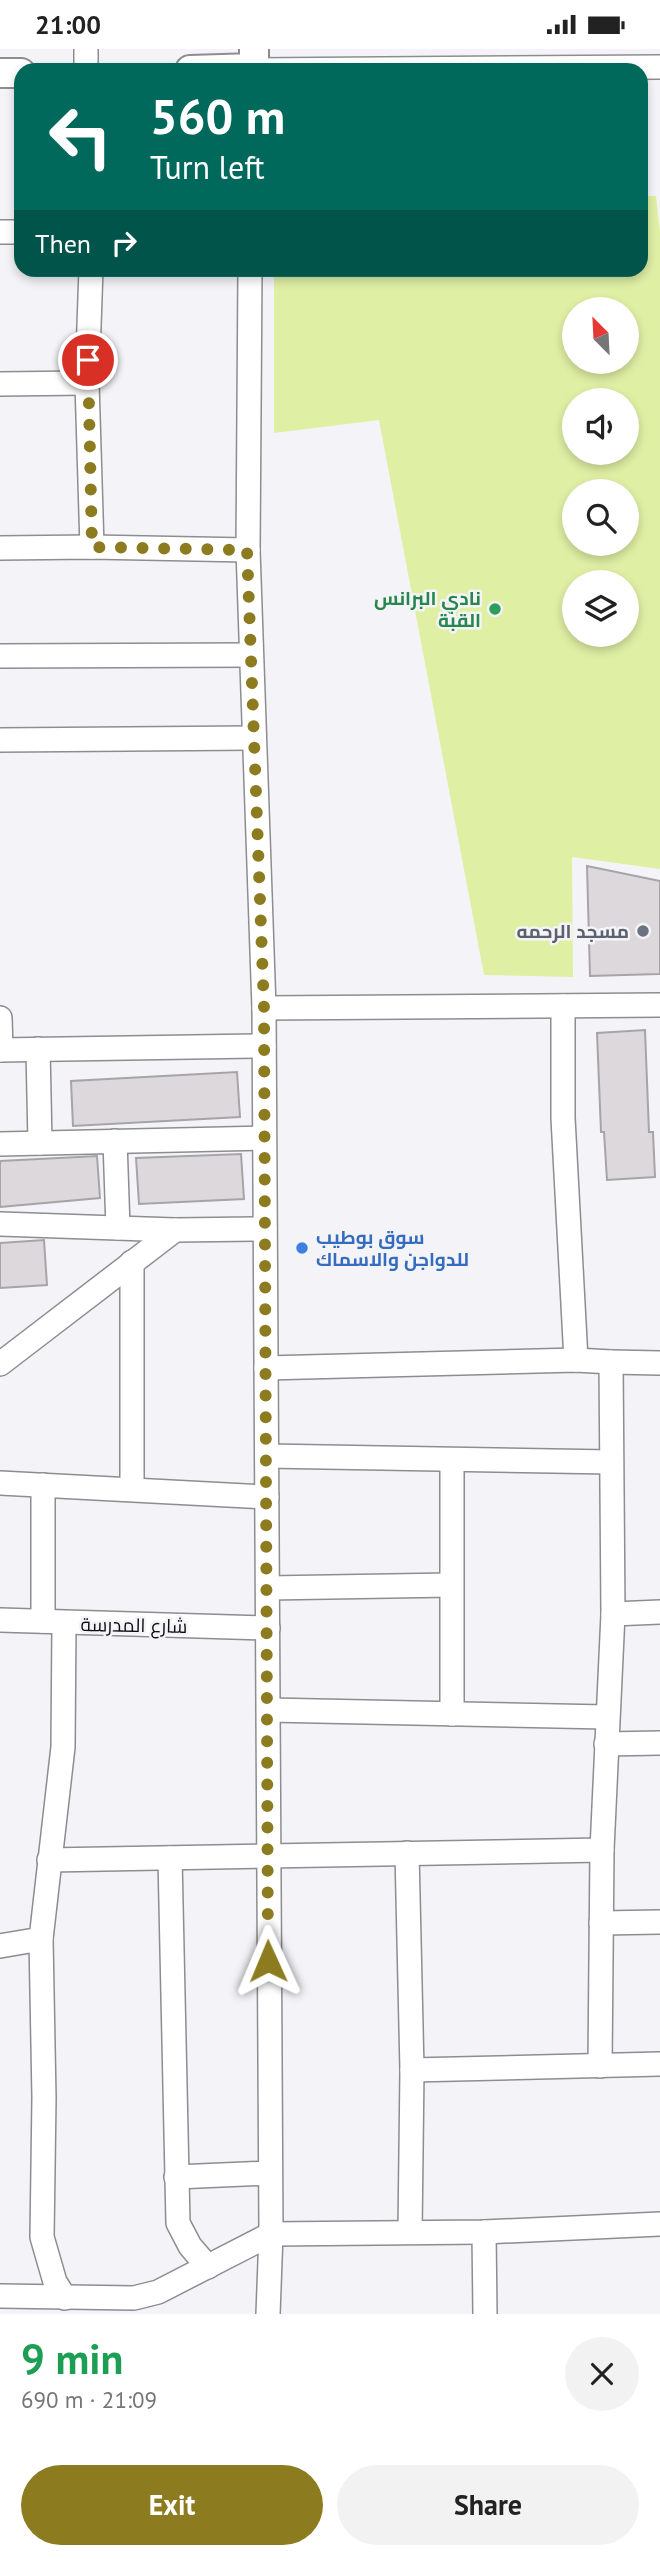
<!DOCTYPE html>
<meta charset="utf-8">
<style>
:root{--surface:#fff;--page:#f2f2f2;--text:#222;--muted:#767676;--accent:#8d7b20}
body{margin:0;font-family:"PT Sans",Cairo,sans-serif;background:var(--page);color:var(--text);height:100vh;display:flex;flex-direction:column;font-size:26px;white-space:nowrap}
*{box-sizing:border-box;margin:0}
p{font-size:23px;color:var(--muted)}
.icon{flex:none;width:38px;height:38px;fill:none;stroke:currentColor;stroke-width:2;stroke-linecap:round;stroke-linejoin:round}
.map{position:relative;height:2265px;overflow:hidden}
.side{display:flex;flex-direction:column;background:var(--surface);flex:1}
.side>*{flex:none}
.banner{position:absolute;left:14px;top:14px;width:634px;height:214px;border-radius:21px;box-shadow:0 4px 10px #0003;background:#00695c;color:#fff;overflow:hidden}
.needle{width:46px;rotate:336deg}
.controls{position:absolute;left:562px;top:248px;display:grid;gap:14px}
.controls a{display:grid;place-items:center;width:77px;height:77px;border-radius:50%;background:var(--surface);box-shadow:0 4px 10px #0003;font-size:35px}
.pin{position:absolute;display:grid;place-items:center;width:60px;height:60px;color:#fff;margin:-30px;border:4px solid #fff;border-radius:50%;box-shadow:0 2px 7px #0007}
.me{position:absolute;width:77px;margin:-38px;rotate:359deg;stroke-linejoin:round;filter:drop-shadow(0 0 5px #0008)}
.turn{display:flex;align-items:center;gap:24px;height:147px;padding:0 21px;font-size:32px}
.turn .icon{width:91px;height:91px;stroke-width:2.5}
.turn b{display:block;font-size:49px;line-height:60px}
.then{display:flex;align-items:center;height:66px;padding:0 21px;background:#0003;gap:14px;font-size:26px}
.round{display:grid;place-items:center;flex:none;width:74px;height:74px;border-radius:37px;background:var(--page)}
.summary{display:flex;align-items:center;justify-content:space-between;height:119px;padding:0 21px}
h1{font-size:42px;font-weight:700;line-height:52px;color:#1e9e55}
.action{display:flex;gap:14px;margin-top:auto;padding:14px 21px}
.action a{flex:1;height:80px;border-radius:42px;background:var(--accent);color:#fff;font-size:28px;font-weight:700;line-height:80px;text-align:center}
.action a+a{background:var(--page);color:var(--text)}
.status{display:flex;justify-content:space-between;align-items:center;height:49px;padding:0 35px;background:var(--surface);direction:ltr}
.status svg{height:19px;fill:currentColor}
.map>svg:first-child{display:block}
.green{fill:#dfefa4;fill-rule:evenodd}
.building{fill:#dcd8db;stroke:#a7a4a7;stroke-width:2}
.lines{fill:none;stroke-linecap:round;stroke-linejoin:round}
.minor-casing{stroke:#8c8d90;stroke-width:26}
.major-casing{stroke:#8c8d90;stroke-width:32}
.minor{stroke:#fff;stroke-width:23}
.major{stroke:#fff;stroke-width:28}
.route{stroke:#8d7b20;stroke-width:12;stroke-dasharray:0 21.6}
.leisure-dot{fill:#2e9e5b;stroke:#f4f4f8;stroke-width:2.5}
.worship-dot{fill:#6b7280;stroke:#f4f4f8;stroke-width:2.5}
.shop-dot{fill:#3f7fe0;stroke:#f4f4f8;stroke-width:2.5}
.labels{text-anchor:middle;stroke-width:5;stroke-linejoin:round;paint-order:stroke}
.leisure-label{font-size:19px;font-weight:bold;fill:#27864d;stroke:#f4f4f8;text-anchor:end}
.worship-label{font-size:19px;font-weight:bold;fill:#5b616d;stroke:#f4f4f8;text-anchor:end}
.shop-label{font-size:19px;font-weight:bold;fill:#366cbe;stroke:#f4f4f8;text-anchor:start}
.street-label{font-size:19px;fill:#0e0e10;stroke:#f4f4f8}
</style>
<div class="status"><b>21:00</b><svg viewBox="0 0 49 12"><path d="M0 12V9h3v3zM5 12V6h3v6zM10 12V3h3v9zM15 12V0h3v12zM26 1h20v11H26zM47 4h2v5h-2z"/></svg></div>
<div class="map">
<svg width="660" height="2265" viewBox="0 0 660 2265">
<rect width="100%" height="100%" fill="#f4f4f8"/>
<path class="green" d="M 641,147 L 656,147 L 660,183 L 660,820 L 572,808 L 573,928 L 484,926 L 379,371 L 274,384 L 274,221 L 640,220 ZM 574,261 L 626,261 L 626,313 L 574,313 ZM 574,352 L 626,352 L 626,404 L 574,404 ZM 574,443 L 626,443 L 626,495 L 574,495 ZM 574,534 L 626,534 L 626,586 L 574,586 Z"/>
<g class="building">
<polygon points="587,817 660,832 660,925 590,927"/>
<polygon points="645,981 649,1083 653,1083 655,1128 607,1131 604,1083 601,1083 597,984"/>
<polygon points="237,1023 240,1068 73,1077 71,1032"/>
<polygon points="241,1105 244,1150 139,1155 136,1109"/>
<polygon points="97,1107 100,1149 0,1158 0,1112"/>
<polygon points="44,1191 47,1236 0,1239 0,1194"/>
</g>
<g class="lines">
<defs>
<g id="minor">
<polyline points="86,21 86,0"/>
<polyline points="254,21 660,18"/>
<polyline points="0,183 21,183"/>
<polyline points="91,220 87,334 92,498"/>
<polyline points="250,220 248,501 264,959 271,2185 484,2183 660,2175"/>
<polyline points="0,335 87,334"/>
<polyline points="0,499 92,498 248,501"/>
<polyline points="0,607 251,606"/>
<polyline points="0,691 254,689"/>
<polyline points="563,957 563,1069 576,1311"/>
<polyline points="264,959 660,956"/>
<polyline points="0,969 1,1001"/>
<polyline points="38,1000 40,1094"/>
<polyline points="0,1001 264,997"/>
<polyline points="115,1092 118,1179"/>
<polyline points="0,1095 264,1089"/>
<polyline points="0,1175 175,1181"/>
<polyline points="611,1313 660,1314"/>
<polyline points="0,1315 175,1181 265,1180"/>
<polyline points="267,1407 611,1413"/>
<polyline points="452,1412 452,1665"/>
<polyline points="0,1434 267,1448"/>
<polyline points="43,1436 43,1572"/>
<polyline points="132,1440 132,1213"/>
<polyline points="268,1539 451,1536"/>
<polyline points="613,1565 660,1563"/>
<polyline points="0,1571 268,1579"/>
<polyline points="269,1661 606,1668"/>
<polyline points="606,1695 660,1694"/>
<polyline points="407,1804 412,2021 410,2183"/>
<polyline points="170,1809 178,2174 190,2197 208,2218"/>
<polyline points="49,1811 602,1801 613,1565 611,1313 576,1311 266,1319"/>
<polyline points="601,1874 660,1873"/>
<polyline points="41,1890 44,2049 42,2188 55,2233 65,2249"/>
<polyline points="0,1897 41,1890 63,1698 64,1574"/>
<polyline points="600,2017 602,1801"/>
<polyline points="412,2021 660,2015"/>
<polyline points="176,2128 270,2124"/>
<polyline points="484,2183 485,2265"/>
<polyline points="0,2247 134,2249 158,2243 271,2185 268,2265"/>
</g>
<g id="major">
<polyline points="190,21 254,19 254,0"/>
<polyline points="0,24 21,24"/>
</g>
</defs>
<use href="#minor" class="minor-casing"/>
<use href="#major" class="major-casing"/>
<use href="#minor" class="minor"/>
<use href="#major" class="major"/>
</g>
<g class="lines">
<polyline class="route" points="88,311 92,498 247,501 264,959 268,1912"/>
</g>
<circle class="leisure-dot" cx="495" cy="560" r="7"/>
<circle class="worship-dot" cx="643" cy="882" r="7"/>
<circle class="shop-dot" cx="302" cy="1199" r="7"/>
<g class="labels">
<g class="leisure-label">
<text x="481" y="556">نادي البرانس<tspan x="481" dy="22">القبة</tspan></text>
</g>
<g class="worship-label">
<text x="629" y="889">مسجد الرحمه</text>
</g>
<g class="shop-label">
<text x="316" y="1195">سوق بوطيب<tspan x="316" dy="22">للدواجن والاسماك</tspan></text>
</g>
<g class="street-label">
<text transform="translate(134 1576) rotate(1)" y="7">شارع المدرسة</text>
</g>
</g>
</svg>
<div class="controls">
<a><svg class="needle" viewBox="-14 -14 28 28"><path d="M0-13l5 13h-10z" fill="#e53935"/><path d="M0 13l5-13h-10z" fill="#767676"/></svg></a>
<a><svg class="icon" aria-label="sound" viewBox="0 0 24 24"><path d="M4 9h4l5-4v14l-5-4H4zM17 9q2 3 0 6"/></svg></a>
<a><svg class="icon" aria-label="search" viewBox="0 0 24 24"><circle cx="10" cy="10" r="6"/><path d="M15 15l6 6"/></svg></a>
<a><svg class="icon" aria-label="layers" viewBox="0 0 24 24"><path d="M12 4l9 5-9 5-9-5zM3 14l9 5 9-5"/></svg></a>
</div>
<div class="pin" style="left:88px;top:311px;background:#d93025"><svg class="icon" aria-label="arrive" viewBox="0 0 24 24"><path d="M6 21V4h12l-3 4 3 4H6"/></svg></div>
<svg class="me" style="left:268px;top:1912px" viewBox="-20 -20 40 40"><path d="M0-17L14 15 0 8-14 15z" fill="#8d7b20" stroke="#fff" stroke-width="4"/></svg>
<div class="banner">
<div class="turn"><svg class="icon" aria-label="left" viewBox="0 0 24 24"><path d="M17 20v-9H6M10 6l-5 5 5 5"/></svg><div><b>560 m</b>Turn left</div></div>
<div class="then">Then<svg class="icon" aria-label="right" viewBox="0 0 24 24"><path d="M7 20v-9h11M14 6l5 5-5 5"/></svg></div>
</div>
</div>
<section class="side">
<div class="summary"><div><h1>9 min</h1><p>690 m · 21:09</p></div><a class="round"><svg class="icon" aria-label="close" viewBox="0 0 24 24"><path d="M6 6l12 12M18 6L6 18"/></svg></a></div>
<div class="action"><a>Exit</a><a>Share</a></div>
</section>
